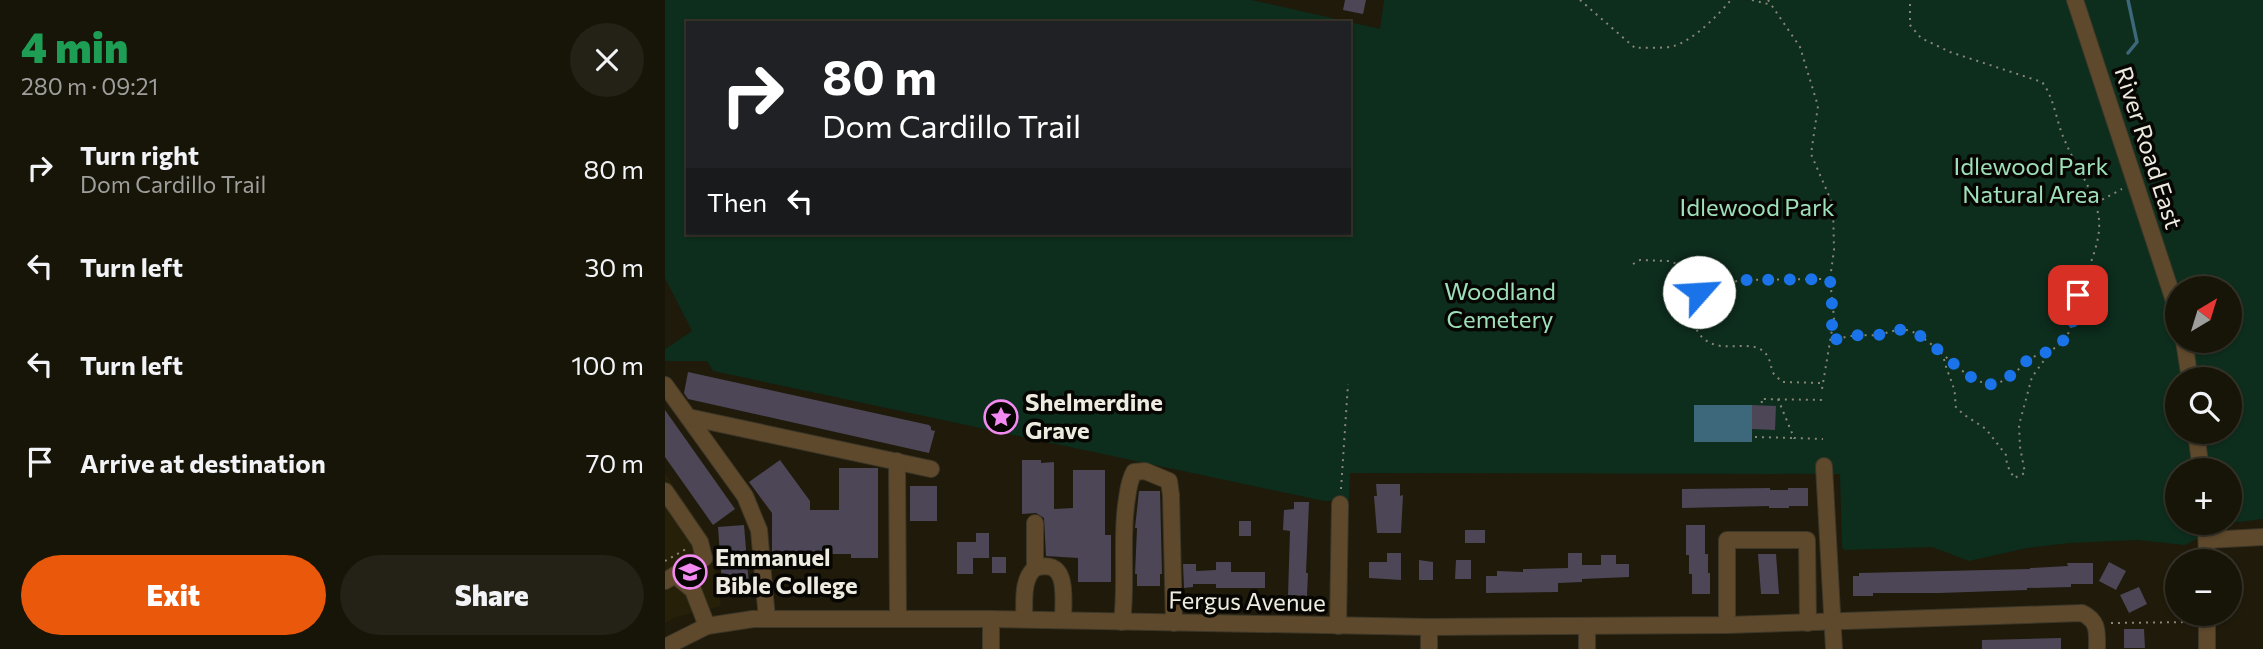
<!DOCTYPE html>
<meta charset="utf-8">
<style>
:root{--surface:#171408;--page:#242116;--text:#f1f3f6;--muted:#9e9e9c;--line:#363329;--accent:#ea580c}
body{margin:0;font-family:Commissioner,sans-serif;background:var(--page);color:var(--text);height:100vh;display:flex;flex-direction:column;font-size:26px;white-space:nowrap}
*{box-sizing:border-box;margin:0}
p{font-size:23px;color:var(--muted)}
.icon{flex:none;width:38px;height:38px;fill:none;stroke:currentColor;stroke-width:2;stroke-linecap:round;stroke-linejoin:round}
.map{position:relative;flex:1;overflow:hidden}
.drawer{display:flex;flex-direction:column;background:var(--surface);width:665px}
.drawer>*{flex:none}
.top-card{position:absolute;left:21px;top:21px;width:665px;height:214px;border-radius:0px;box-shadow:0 2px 5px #0004,0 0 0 2px var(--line);background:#202124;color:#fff;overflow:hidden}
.needle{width:46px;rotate:38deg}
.controls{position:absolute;left:1500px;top:276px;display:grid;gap:14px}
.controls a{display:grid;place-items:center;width:77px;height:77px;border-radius:50%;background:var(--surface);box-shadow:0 2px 5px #0004,0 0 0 2px var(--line);font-size:35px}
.pin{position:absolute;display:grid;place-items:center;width:60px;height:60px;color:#fff;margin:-30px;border-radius:14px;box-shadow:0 4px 10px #0006}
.me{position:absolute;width:77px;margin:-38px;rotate:64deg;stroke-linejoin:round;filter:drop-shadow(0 0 5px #0008)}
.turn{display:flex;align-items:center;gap:24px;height:147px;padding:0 21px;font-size:32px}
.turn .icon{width:91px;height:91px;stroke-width:2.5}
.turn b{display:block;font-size:49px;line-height:60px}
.then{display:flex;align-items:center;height:66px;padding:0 21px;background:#0003;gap:14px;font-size:26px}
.round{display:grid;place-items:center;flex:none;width:74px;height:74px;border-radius:37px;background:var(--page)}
.headline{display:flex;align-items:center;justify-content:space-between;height:119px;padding:0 21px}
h1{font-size:42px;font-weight:800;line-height:52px;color:#1e9e55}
.button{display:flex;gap:14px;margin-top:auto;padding:14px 21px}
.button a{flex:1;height:80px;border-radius:42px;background:var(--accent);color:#fff;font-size:28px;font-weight:800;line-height:80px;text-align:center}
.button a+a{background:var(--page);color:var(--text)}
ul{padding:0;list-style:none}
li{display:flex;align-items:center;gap:21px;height:98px;padding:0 21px}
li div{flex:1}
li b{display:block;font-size:26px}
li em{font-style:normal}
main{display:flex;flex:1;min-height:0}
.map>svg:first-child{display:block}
.built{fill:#272008}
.green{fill:#0d2d1d;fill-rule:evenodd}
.water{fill:#3d677b}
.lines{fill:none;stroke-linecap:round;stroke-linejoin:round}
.stream{stroke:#3d677b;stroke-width:3.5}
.building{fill:#4c4657}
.minor-casing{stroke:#3c3728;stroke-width:18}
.path{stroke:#898577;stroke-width:2;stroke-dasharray:2 5;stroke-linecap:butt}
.minor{stroke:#5f492c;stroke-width:16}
.route{stroke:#1a73e8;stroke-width:12;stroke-dasharray:0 21.6}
.labels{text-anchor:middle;stroke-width:7;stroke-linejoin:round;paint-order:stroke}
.street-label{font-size:24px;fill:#eeebe0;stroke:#070602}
.park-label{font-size:24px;fill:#9ee0b9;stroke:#070602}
.poi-label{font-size:24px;font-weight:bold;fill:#eeebe0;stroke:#070602;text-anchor:start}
</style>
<main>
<section class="drawer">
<div class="headline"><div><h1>4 min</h1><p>280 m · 09:21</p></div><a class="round"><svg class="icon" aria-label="close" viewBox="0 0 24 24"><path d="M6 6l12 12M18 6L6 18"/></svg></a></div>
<ul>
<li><svg class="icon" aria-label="right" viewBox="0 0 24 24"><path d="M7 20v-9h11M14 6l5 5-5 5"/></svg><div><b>Turn right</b><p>Dom Cardillo Trail</p></div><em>80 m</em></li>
<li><svg class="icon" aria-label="left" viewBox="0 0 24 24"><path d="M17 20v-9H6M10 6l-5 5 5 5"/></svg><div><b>Turn left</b></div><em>30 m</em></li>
<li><svg class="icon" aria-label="left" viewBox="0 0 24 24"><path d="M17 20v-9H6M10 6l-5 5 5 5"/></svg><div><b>Turn left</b></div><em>100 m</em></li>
<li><svg class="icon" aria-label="arrive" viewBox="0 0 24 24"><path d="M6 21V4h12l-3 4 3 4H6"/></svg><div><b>Arrive at destination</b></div><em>70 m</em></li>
</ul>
<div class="button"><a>Exit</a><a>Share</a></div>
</section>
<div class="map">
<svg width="1598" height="649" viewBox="0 0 1598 649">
<rect width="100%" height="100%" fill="#1f1a0a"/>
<polygon class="built" points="0,473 44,538 56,606 11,617 0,623"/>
<path class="green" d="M 0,0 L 587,0 L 715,29 L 719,0 L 1598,0 L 1598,519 L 1565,523 L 1564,471 L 1512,471 L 1512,523 L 1563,523 L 1520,545 L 1472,540 L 1404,543 L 1362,548 L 1304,561 L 1267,547 L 1180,550 L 1177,548 L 1175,474 L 685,473 L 684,500 L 659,501 L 48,371 L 42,361 L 0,361 L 0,349 L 27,331 L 0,278 ZM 23,23 L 684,23 L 684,233 L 23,233 ZM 1512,289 L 1564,289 L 1564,341 L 1512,341 ZM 1512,380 L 1564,380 L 1564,432 L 1512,432 Z"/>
<rect class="water" x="1029" y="405" width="58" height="37"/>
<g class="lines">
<polyline class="stream" points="1463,53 1472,42 1463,0"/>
</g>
<g class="building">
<polygon points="680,0 701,0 698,14 678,10"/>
<polygon points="23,372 264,425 266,427 266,430 270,431 264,453 23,399 19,393"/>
<polygon points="1087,405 1111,406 1110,430 1087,429"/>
<polygon points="0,410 70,509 48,525 0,457"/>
<polygon points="115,460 145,501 145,510 174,510 174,468 213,468 213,558 186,558 186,554 133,554 133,558 107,558 107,513 84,482"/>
<polygon points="357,460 376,460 376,463 389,462 389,509 408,508 408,470 440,470 440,535 446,535 446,582 413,582 413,558 381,556 379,518 371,513 357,514"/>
<polygon points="711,484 735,484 735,496 738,495 736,533 712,533 709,496 712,496"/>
<rect x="245" y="486" width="27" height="35"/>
<polygon points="1105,488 1105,490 1123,490 1123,488 1143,488 1143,506 1124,506 1124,508 1104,508 1104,506 1017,508 1017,489"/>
<polygon points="474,491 495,491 497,574 495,574 495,586 472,586 472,574 470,574 472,528 470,528"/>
<polygon points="629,502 644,502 641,573 643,573 642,596 623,595 625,531 618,530 619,510 629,509"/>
<rect x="574" y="521" width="12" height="15"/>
<polygon points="79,525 84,585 62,587 62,584 57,584 53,527"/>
<polygon points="1021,525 1040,525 1040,554 1043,554 1043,573 1045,573 1045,594 1027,594 1027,574 1024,574 1024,555 1021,555"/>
<rect x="800" y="530" width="20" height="13"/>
<polygon points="311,533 324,533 324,558 308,558 308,574 292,574 292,542 311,542"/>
<polygon points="722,553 736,553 736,580 704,578 704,562 722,562"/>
<polygon points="903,553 917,553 917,565 936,565 936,555 951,555 951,564 964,564 964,577 917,579 917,582 893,583 893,592 821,593 821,576 832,576 832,571 858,572 858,569 861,569 903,568"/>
<polygon points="1093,554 1111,554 1114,594 1096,594"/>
<rect x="327" y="557" width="14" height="16"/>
<polygon points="754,560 768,562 768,580 754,580"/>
<polygon points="791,560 806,560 806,579 790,579"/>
<polygon points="551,562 566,562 566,572 600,572 600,588 551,588 551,584 528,584 528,587 519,588 518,564 531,564 531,571 551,570"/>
<polygon points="1444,562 1461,571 1451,590 1434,581"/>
<polygon points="1402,563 1428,563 1428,584 1406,584 1406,587 1362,588 1362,590 1274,593 1208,593 1208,596 1188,596 1188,576 1194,576 1194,573 1365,569 1365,568 1403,566"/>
<polygon points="1474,587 1482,604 1464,613 1455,595"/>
<polygon points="1459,629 1479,629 1480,648 1459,648"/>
<polygon points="1396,638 1396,649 1317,649 1317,640"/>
</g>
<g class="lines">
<defs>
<g id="minor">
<polyline points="1410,0 1512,310"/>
<polyline points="1519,341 1525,380"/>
<polyline points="0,385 80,496 94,530 102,619"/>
<polyline points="23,417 266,469"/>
<polyline points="1531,432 1536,471"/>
<polyline points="232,461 233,619"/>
<polyline points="1159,466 1169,649"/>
<polyline points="0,491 35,542 39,558 0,581"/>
<path d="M 370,523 L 370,568 C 405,557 398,599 398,620"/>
<polyline points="1541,523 1542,562"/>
<polyline points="1542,540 1598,537"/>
<polyline points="10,575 28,590 42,626"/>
<polyline points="1542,614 1542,649"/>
<polyline points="326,619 326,649"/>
<path d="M 359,619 C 360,603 356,580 370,568"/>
<path d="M 457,622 C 462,583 456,544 461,505 C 463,493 463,483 469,472 L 480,471 L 504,481 L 506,495 L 509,623"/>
<polyline points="1062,625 1062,540 1142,540 1143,623"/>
<polyline points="673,626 675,504"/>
<polyline points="764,627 764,649"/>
<path d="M 0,647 L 42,626 L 88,619 L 326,619 L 764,627 L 1062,625 L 1417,613 C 1434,621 1432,632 1432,649"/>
<polyline points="922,649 922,626"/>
</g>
</defs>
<use href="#minor" class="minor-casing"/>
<g class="path">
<path d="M 915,0 L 970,48 C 982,47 997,49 1009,46 C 1030,39 1052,16 1066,0"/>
<polyline points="1087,0 1103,4"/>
<polyline points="1103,0 1135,47 1153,106 1146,154 1168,205 1169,250 1165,279 1169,318 1157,389"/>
<polyline points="658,19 658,23"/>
<polyline points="1431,203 1457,189"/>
<polyline points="968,264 975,260 1005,261 1012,264 1030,281 1042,286 1079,280 1164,279"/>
<path d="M 1031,282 C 1040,297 1017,318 1038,338 C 1061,360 1102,326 1107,372 L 1117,382 L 1158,383"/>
<path d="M 1165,340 C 1173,340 1178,337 1186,336 C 1194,334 1204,336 1212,335 C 1225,333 1235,326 1248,332 C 1271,342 1302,385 1327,384 C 1342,383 1356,366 1367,358 C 1375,352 1387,352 1395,344 C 1409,332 1408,312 1414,295 C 1421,270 1439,241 1433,213 C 1427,188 1410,165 1400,141 C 1391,122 1390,99 1377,82 L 1285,52 L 1256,38 L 1245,25 L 1245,0"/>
<path d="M 1279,359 C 1283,378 1292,386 1290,406 L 1298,414 L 1321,429 L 1341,455 L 1342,465 L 1349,478 L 1360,473 L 1355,447 L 1354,425 L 1367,377 L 1385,352"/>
<polyline points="1113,399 1129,438 1158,439"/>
<polyline points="1097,403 1096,399 1158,400"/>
<polyline points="1090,437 1128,438"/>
<polyline points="676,489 683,384"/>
<polyline points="0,561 21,549"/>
<polyline points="1446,623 1528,622"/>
</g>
<use href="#minor" class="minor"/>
</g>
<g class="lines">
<path class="route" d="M 1034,292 L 1030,281 L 1042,286 L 1079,280 L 1165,279 L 1168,318 L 1165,340 C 1173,340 1178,337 1186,336 C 1195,334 1204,336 1213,335 C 1225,333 1233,327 1245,331 C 1269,338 1304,389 1330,384 C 1346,380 1356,363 1370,355 C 1374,353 1381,353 1385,351 C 1406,341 1410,316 1413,295"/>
</g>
<defs>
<symbol id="sight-ring" viewBox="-11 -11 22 22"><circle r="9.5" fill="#070602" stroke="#f38af1" stroke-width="1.5"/><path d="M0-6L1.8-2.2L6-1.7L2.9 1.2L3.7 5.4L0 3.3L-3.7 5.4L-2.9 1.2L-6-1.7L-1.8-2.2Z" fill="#f38af1"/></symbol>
<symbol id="university-ring" viewBox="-11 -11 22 22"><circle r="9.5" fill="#070602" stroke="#f38af1" stroke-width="1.5"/><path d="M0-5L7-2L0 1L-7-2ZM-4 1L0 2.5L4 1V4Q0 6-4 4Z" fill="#f38af1"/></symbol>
</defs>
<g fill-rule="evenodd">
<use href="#sight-ring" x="317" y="398" width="38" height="38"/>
<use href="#university-ring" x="6" y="553" width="38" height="38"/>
</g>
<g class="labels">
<g class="street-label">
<text transform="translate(1483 148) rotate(72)" y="8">River Road East</text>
<text transform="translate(582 602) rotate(1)" y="8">Fergus Avenue</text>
</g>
<g class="park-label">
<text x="1366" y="175">Idlewood Park<tspan x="1366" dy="28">Natural Area</tspan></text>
<text x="1092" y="216">Idlewood Park</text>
<text x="835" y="300">Woodland<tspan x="835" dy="28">Cemetery</tspan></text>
</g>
<g class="poi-label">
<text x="360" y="411">Shelmerdine<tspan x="360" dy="28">Grave</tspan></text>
<text x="50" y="566">Emmanuel<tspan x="50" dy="28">Bible College</tspan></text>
</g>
</g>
</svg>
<div class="controls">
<a><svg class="needle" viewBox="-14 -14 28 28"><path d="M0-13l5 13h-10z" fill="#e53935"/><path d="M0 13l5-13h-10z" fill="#9e9e9c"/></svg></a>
<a><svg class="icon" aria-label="search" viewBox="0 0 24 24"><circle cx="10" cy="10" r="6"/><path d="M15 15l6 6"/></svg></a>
<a>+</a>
<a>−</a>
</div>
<div class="pin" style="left:1413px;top:295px;background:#d93025"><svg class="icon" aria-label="arrive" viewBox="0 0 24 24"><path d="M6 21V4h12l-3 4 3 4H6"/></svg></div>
<svg class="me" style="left:1034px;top:292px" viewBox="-20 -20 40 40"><circle r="19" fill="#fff"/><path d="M0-13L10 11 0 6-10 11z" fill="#1a73e8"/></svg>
<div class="top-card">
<div class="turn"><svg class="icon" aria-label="right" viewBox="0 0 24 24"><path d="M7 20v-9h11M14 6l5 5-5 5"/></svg><div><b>80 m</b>Dom Cardillo Trail</div></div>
<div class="then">Then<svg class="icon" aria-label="left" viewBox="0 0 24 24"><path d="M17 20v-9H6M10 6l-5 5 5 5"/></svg></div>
</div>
</div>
</main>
